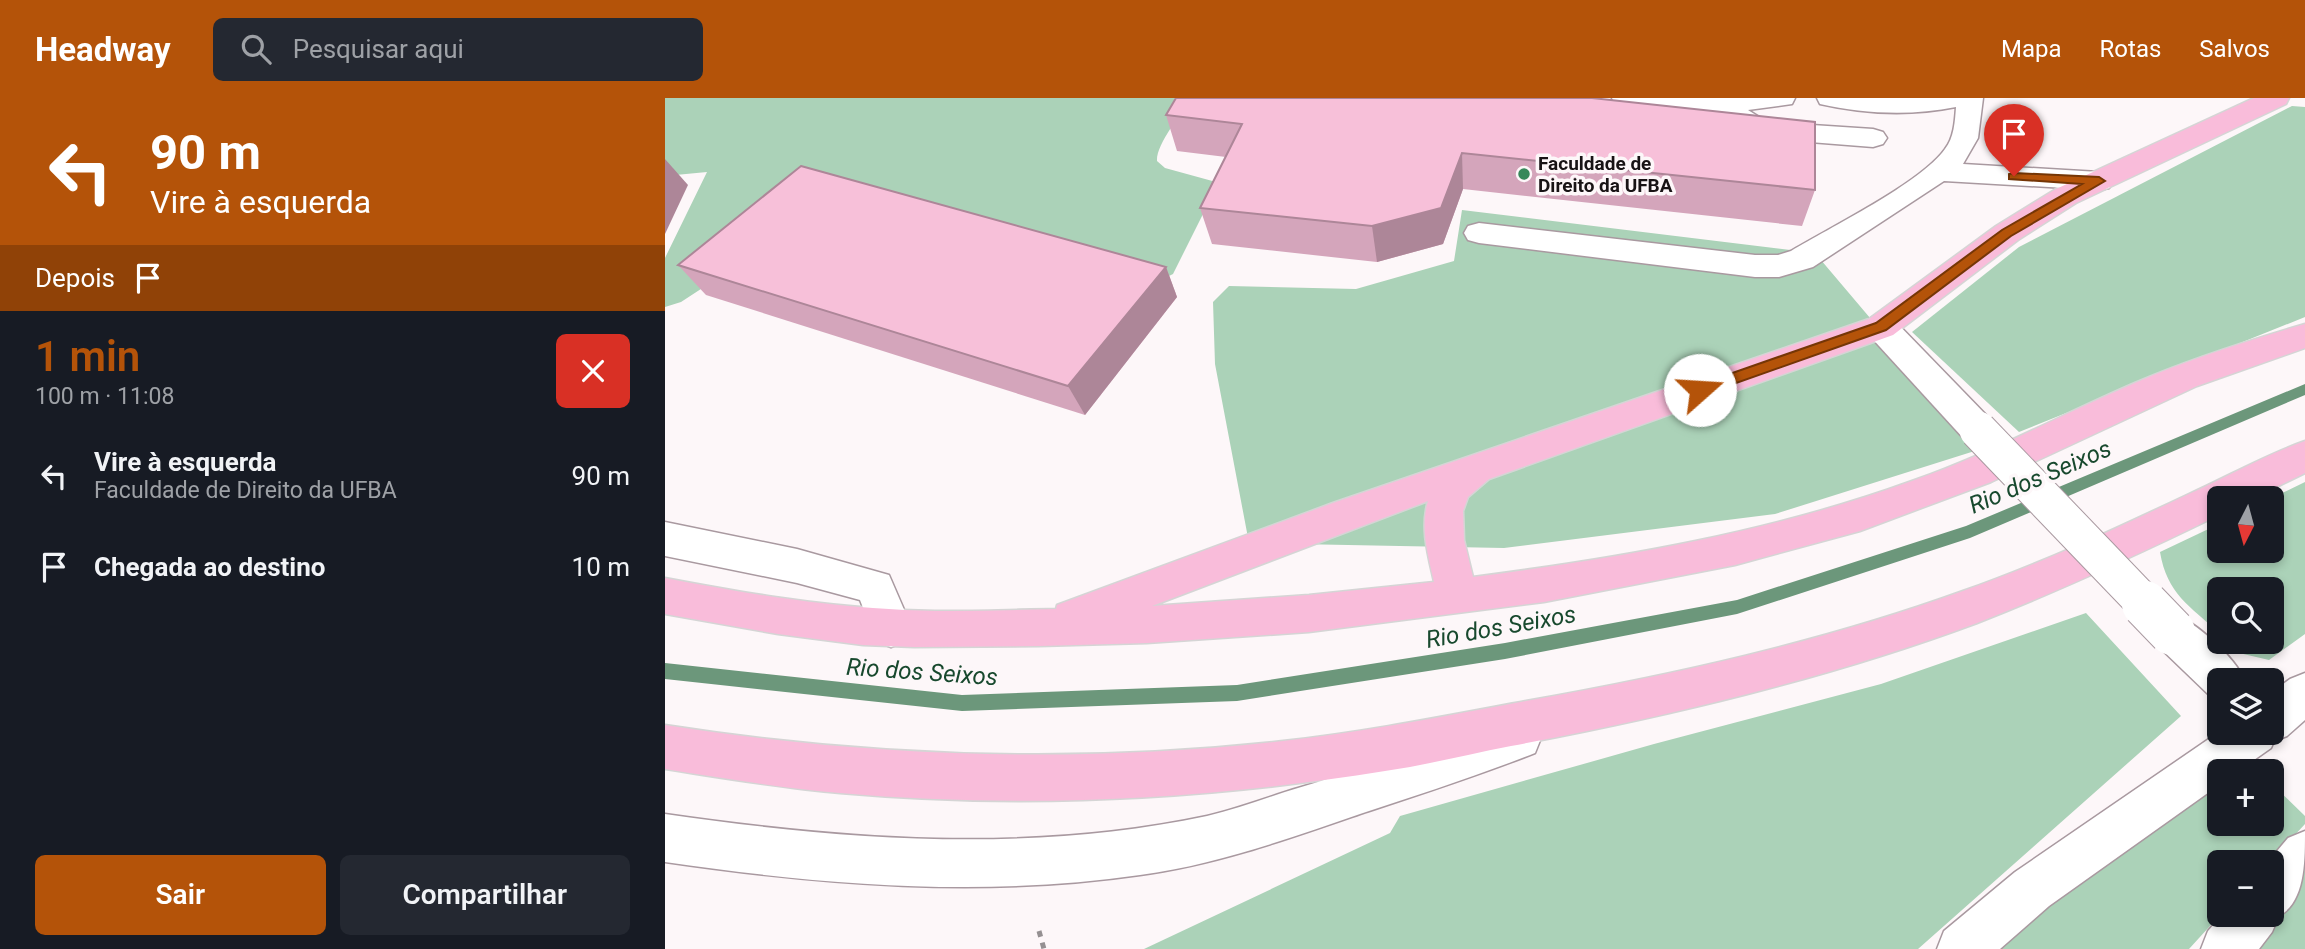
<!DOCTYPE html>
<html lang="pt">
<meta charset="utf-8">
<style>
:root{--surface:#171b24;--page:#242831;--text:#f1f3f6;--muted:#9ea1a6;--accent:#b45309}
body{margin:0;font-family:Roboto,sans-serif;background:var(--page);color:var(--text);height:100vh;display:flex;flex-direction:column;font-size:26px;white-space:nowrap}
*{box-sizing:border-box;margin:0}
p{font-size:23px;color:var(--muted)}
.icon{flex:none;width:38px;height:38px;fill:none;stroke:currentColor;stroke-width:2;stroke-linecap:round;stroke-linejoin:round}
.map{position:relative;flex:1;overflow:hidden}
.sheet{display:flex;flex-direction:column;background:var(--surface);width:665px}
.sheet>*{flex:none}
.top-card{background:#b45309;color:#fff;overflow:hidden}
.needle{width:46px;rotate:186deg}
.fabs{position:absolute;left:1542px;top:388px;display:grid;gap:14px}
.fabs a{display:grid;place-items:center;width:77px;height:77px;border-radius:10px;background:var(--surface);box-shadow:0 4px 10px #0003;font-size:35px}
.pin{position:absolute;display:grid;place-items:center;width:60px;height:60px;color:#fff;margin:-72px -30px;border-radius:50% 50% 50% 0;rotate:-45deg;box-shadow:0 0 7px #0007}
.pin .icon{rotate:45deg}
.me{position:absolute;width:77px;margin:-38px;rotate:71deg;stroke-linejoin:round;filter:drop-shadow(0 0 5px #0008)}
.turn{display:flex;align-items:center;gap:24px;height:147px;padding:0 35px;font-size:32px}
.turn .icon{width:91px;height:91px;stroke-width:2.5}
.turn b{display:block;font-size:49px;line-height:60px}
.then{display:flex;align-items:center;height:66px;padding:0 35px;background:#0003;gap:14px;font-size:26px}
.round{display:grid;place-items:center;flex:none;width:74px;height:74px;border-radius:10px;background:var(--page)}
.summary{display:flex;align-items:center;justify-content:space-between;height:119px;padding:0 35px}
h1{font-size:42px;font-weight:600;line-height:52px;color:var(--accent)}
.action{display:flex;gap:14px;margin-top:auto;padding:14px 35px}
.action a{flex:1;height:80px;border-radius:10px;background:var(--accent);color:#fff;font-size:28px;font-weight:600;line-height:80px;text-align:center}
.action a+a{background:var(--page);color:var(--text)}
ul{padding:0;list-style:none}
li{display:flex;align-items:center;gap:21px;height:91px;padding:0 35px}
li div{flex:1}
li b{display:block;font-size:26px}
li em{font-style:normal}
header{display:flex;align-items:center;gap:42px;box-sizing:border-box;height:98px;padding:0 35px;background:var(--accent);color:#fff}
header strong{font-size:33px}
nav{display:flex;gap:38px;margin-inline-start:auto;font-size:24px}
.search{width:490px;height:63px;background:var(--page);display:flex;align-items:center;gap:18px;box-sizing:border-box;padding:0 24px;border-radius:10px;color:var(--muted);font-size:26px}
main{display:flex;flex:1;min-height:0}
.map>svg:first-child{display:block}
.green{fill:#abd2b8}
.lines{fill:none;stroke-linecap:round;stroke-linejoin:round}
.stream{fill:#6c977b;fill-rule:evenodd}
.minor-casing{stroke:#a999a0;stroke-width:3}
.major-casing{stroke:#d5d5d5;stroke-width:3}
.path{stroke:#959092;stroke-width:5;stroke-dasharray:6 6;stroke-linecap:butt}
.minor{fill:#fff;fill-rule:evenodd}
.major{fill:#f9bcda;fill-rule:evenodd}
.minor-bridge-far1-casing{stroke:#a999a0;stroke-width:39;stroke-linecap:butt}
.minor-bridge-casing{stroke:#a999a0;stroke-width:48;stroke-linecap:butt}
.minor-bridge-far1{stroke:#fff;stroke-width:37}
.minor-bridge{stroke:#fff;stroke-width:46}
.wall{fill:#d4a5bb}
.shaded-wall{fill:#ad8698}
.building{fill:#f7c0d9;stroke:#ad8698;stroke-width:2}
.route{fill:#b45309;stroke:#753606;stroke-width:2}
.poi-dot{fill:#36885a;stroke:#fdf7f9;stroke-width:2.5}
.labels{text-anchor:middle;stroke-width:7;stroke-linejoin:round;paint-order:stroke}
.far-poi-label{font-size:19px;font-weight:bold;fill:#181315;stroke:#fdf7f9;text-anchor:start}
.water-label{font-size:24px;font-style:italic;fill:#18492e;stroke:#fdf7f9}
</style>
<header>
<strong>Headway</strong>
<div class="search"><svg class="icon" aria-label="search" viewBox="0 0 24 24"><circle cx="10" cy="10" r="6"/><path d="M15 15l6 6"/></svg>Pesquisar aqui</div>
<nav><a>Mapa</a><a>Rotas</a><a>Salvos</a></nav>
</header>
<main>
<section class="sheet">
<div class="top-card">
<div class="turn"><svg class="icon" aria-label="left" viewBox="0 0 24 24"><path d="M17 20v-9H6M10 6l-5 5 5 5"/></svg><div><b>90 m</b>Vire à esquerda</div></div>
<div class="then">Depois<svg class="icon" aria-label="arrive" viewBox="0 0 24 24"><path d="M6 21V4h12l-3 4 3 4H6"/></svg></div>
</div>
<div class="summary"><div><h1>1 min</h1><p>100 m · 11:08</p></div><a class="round" style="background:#d93025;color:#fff"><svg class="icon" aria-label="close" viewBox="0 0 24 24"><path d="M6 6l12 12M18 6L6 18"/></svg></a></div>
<ul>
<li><svg class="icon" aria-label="left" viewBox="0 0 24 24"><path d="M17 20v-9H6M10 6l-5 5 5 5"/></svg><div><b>Vire à esquerda</b><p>Faculdade de Direito da UFBA</p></div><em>90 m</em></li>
<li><svg class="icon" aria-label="arrive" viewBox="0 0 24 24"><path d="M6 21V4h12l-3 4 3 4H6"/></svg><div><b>Chegada ao destino</b></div><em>10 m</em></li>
</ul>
<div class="action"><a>Sair</a><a>Compartilhar</a></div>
</section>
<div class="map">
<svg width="1640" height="851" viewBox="0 0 1640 851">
<rect width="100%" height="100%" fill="#fdf7f9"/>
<g class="green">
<path d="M 0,0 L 527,0 C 517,15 491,46 492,63 L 500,70 L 551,84 L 550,92 L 508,176 L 500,180 L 39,189 L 16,204 L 0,209 L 0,160 L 42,74 L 0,78 Z"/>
<polygon points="1627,8 1640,9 1640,219 1354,334 1247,234 1354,149"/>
<polygon points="797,112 1150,155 1316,351 1110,416 839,450 584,445 550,266 548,204 564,188 691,191 789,163"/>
<path d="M 1640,384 L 1640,536 L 1604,562 L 1574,555 L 1563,544 L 1606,544 L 1606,492 L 1554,492 L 1554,535 C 1525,508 1502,496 1495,454 L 1554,426 L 1554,453 L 1606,453 L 1605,401 Z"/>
<polygon points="1421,515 1516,618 1253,851 479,851 725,735 735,718 989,646 1216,586"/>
<polygon points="1562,642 1594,674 1554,674 1554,726 1606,726 1607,686 1640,718 1640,726 1604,765 1554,765 1555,817 1524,851 1320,851"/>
<polygon points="1640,768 1640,851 1574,851 1601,817 1606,817 1607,810"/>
</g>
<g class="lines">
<polygon class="stream" points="1640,286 1640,297 1305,440 1072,516 840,561 572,603 297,613 0,581 0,565 297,597 572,587 840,545 1072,502 1301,428"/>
<defs>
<g id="minor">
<polygon points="947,0 1130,0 1127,6 1083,12 1102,24 1208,31 1218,34 1222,40 1218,46 1208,49 1095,40 1085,38 1049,15 960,8 950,6"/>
<path d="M 1152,0 L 1318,0 L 1313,40 L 1298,66 L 1434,74 L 1444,76 L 1449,83 L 1444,90 L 1434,92 L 1279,83 L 1148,169 L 1114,179 L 1090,179 L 814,145 L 803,142 L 799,135 L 803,128 L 814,125 L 1090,157 L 1113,157 L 1126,153 C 1164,130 1256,85 1280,51 C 1289,40 1290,23 1291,9 C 1247,18 1199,16 1155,6 Z"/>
<polygon points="1216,217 1228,221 1326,322 1331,332 1326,342 1313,346 1300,342 1204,237 1199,229 1204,221"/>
<polygon points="0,424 132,451 224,477 247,530 241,543 226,549 211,543 195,502 132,485 0,458"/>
<path d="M 1507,515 C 1531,524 1570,559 1580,583 L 1554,583 L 1554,601 L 1544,597 L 1492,547 L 1486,534 L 1492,521 Z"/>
<polygon points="1640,575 1640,622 1622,638 1609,643 1606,650 1572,674 1554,674 1554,687 1384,808 1335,851 1272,851 1279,833 1350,774 1554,634 1606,635 1606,595 1625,581"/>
<path d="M 854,619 L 870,625 L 876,640 L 870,655 C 812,678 753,697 695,716 C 623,741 550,767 475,777 C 317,800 158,787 0,764 L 0,716 C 179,742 363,756 542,718 C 572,711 603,699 633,690 C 707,668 780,642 854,619 Z"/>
<path d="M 1640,733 C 1640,764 1640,804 1614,818 L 1607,834 L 1594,851 L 1536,851 L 1543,833 L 1557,817 L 1606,817 L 1606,765 L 1602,765 L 1623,740 Z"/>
</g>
<g id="major">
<path d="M 1589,0 L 1624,0 L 1621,6 L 1411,105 L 1353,142 L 1228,237 L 824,381 L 803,399 L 798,413 L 799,442 L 808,479 C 956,460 1107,434 1247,383 C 1324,356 1396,317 1470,285 C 1525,261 1582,243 1640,226 L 1640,250 L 1532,288 L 1326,384 L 1195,433 L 1070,467 L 879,504 L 644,534 L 482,545 L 374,548 L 249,549 L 198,547 L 113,536 L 0,516 L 0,480 C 74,494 148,507 224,511 C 279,515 335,512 391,511 L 392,507 L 668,405 L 1204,221 L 1331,128 L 1391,91 ZM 763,403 C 755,430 763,457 769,484 L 644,497 L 487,508 Z"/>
<path d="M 1640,343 L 1640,375 L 1587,401 L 1554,401 L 1554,417 C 1474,456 1394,493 1312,525 C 1161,581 1004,618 846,648 C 804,656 762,667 720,673 C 540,702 356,711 175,695 C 116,690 58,680 0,671 L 0,627 C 205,659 411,666 618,643 C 700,634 780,618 861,603 C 1008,577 1157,544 1298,493 C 1375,466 1450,431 1524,396 C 1562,379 1600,357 1640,343 Z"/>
</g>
</defs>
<use href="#minor" class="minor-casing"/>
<use href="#major" class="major-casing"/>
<polyline class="path" points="374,833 379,851"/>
<use href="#minor" class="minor"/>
<use href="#major" class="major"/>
<defs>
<polyline id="minor-bridge-far1" points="1313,332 1482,508"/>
<polyline id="minor-bridge" points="1480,506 1507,534"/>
</defs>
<use href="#minor-bridge-far1" class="minor-bridge-far1-casing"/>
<use href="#minor-bridge" class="minor-bridge-casing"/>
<use href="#minor-bridge-far1" class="minor-bridge-far1"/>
<use href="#minor-bridge" class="minor-bridge"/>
</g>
<g class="wall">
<polygon points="501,17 1150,92 1137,128 798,91 778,146 712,164 547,146 535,110 561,59 512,53"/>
<polygon points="13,167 501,169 512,199 420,317 41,197"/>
</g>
<g class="shaded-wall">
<polygon points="797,55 798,91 778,146 712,164 707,128"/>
<polygon points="0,61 23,87 0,136"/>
<polygon points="501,169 512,199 420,317 403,288"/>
</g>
<g class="building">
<polygon points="511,0 927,0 1150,24 1150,92 797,55 776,110 707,128 535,110 577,26 501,17"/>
<polygon points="136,68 501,169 403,288 13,167"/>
</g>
<polygon class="route" points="1349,75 1434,79 1440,83 1346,138 1221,232 1040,296 1030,296 1028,292 1030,288 1211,225 1337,132 1417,86 1344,81 1344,76"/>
<circle class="poi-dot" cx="859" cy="76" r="7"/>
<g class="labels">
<g class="far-poi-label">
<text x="873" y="72">Faculdade de<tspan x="873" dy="22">Direito da UFBA</tspan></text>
</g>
<g class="water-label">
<text transform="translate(1375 379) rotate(-23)" y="8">Rio dos Seixos</text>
<text transform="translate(836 529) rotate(-10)" y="8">Rio dos Seixos</text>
<text transform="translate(257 574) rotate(4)" y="8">Rio dos Seixos</text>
</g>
</g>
</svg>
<div class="fabs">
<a><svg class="needle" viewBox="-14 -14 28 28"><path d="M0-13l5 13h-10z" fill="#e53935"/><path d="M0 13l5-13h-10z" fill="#9ea1a6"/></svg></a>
<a><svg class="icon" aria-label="search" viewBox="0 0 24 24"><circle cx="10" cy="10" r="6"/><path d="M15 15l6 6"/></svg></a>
<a><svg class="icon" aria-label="layers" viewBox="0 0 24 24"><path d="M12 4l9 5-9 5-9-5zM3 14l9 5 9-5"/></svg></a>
<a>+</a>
<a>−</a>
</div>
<div class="pin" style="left:1349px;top:78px;background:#d93025"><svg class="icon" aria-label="arrive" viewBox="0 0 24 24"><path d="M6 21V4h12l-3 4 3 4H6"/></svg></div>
<svg class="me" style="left:1035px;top:292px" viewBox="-20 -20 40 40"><circle r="19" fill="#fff"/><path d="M0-13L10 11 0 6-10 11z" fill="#b45309"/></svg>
</div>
</main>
